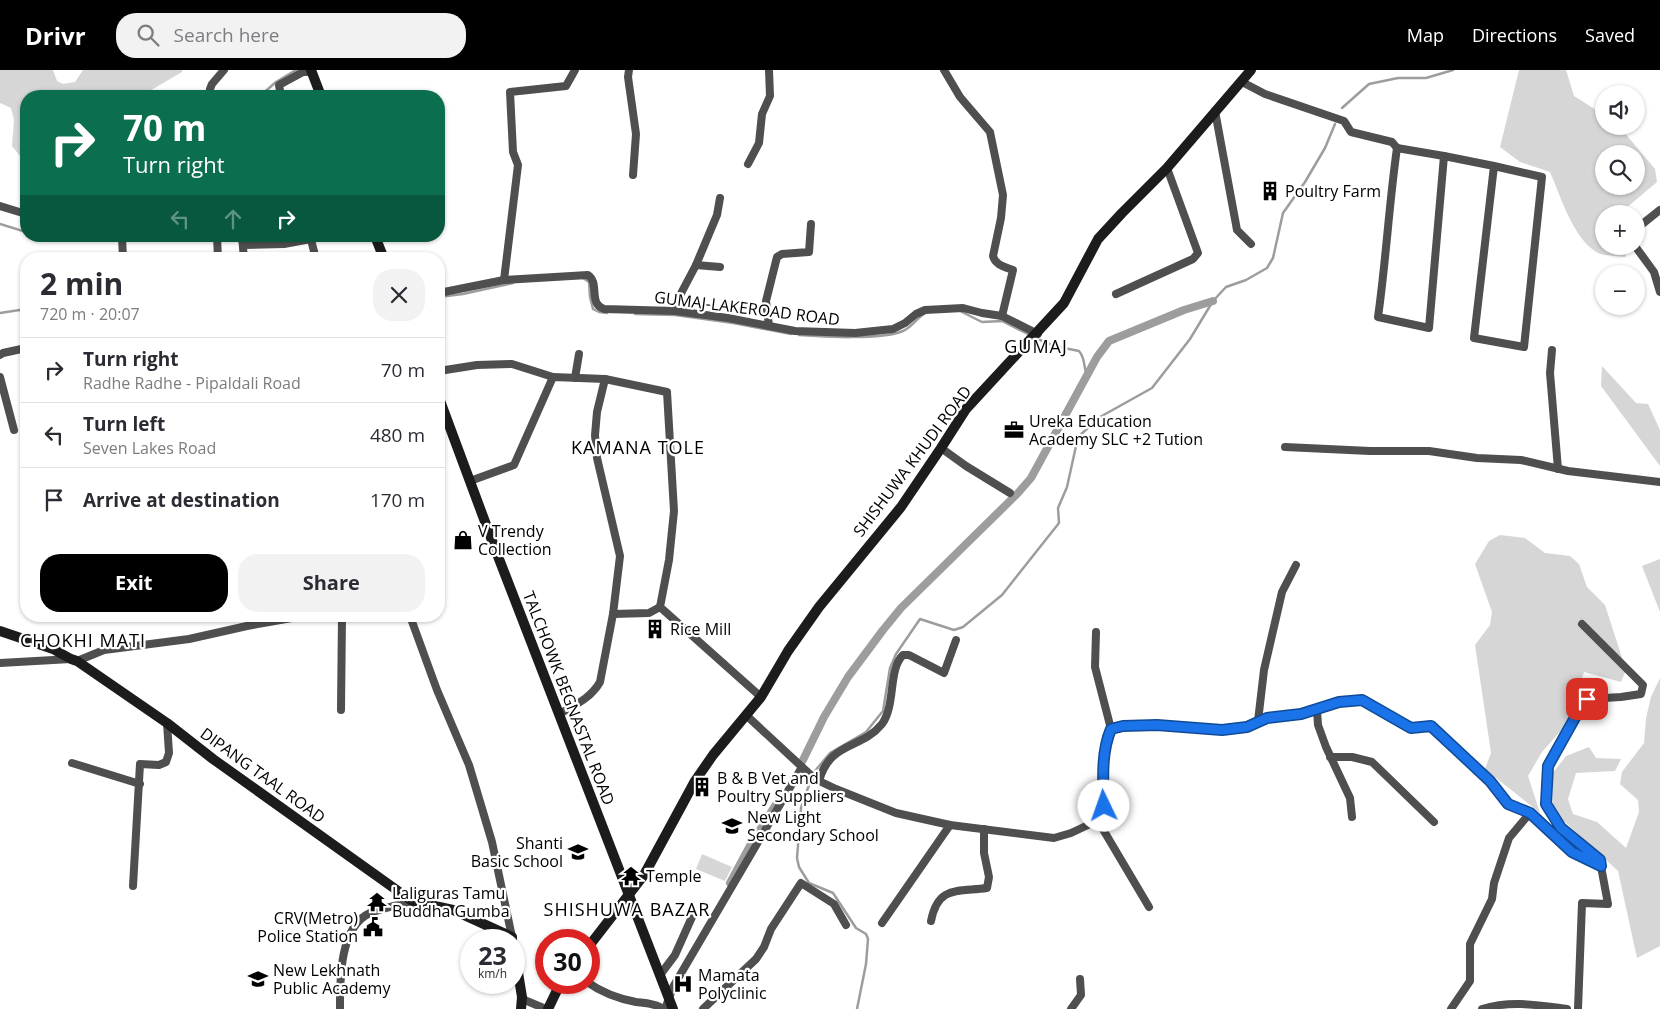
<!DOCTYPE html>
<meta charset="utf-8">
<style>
:root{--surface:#fff;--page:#f2f2f3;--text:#2b2b33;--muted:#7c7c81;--line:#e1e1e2;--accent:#000}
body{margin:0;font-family:"Open Sans",sans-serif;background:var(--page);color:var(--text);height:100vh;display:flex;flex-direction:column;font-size:19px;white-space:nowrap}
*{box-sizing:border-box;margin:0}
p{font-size:16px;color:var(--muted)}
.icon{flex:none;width:28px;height:28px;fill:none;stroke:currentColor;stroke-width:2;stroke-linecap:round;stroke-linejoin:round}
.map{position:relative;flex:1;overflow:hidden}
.side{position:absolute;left:20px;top:182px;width:425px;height:370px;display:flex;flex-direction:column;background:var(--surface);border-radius:20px;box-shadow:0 1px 4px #0004}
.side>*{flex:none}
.guide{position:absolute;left:20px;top:20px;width:425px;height:152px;border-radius:20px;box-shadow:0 1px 4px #0004;background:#0b6e4f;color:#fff;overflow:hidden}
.tools{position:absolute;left:1595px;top:15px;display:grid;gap:10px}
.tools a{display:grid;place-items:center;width:50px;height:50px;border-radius:50%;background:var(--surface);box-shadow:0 1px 4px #0004;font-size:25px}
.speed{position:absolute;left:460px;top:859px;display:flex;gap:10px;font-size:25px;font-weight:700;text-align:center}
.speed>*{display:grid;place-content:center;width:65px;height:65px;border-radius:50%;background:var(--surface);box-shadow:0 1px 4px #0004;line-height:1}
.speed small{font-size:12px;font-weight:400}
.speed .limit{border:8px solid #d22;background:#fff;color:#111}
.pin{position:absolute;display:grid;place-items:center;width:42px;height:42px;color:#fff;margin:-21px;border-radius:10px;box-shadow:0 2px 8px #0006}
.me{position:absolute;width:55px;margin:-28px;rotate:357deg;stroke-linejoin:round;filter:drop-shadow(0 0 4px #0008)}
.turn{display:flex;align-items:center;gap:18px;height:105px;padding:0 20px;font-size:22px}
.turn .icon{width:65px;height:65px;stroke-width:2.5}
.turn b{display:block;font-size:35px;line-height:42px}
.lanes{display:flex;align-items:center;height:48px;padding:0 20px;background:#0003;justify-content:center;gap:25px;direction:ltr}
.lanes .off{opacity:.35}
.round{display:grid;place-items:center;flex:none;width:52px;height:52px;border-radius:20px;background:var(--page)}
.summary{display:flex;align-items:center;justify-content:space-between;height:85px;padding:0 20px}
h1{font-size:30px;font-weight:700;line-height:38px}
.action{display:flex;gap:10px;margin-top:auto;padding:10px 20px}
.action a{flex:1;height:58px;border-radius:20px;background:var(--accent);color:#fff;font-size:20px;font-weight:700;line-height:58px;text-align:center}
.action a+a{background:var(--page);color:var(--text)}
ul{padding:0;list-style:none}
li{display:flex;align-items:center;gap:15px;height:65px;padding:0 20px;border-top:1px solid var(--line)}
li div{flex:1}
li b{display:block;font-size:19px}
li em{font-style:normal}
header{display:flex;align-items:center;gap:30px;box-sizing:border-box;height:70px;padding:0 25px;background:var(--accent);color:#fff}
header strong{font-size:24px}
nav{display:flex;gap:28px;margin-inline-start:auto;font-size:18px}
.search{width:350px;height:45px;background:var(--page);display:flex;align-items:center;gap:12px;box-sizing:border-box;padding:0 18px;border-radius:20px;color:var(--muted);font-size:19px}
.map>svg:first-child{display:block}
.green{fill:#d6d6d6;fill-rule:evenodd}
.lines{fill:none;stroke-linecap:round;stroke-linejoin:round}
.stream{stroke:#9d9d9d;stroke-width:2.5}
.canal{stroke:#9d9d9d;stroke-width:8}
.street{stroke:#4f4f4f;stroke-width:8}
.secondary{stroke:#1c1c1c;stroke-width:10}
.route-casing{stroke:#114b97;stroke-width:12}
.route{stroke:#1a73e8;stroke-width:9}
.labels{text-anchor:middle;stroke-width:4.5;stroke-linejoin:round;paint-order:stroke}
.poi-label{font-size:16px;fill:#000;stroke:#fff;text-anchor:start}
.street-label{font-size:16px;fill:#000;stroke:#fff}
.neighbourhood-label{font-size:18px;letter-spacing:1px;fill:#000;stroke:#fff}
</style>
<header>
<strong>Drivr</strong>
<div class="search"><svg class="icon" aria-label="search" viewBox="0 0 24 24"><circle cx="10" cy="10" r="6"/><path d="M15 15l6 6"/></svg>Search here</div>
<nav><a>Map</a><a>Directions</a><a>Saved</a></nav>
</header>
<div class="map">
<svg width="1660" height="939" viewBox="0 0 1660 939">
<rect width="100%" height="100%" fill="#fff"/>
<g class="green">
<polygon points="0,0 53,0 57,11 63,14 75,12 83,0 182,0 182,2 141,26 26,26 26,78 20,86 12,76 14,50 11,38 0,33"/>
<path d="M 1519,0 L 1566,0 L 1574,26 L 1604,45 L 1604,56 L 1619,56 L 1655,99 L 1657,112 L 1619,144 L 1604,144 L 1604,176 L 1623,176 L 1628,181 L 1625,187 C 1617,186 1605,186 1598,183 C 1573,169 1561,127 1550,102 L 1520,92 L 1500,77 ZM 1604,84 L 1636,84 L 1636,116 L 1604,116 Z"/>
<polygon points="1602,296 1636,333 1648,334 1660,360 1660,396 1601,316"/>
<polygon points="1500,465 1525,468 1545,483 1570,486 1579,494 1587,517 1605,535 1626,600 1621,612 1584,602 1566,655 1542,682 1528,706 1540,743 1485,699 1491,683 1475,575 1490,555 1492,542 1475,494 1489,471"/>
<polygon points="1660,489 1660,542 1642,496"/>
<polygon points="1660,608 1660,876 1637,888 1618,801 1553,741 1552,704 1566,686 1589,677 1596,688 1621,689 1615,701 1576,703 1568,729 1573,744 1597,752 1626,778 1639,742 1638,730 1620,714 1622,702 1644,673 1646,648 1651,627"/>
<polygon points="702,784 732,797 725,811 696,799"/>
</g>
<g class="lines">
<g class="stream">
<polyline points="260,26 276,12 296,0"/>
<polyline points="1342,38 1369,14 1398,8 1426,8 1453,0"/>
<polyline points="0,154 26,162"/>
<polyline points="583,208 589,212 590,227 593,239 599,242 607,243"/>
<polyline points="439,227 463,224 513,213"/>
<polyline points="962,242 982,252 1002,251 1030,265"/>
<polyline points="0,243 26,239"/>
<polyline points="635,244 675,245 733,253 791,264"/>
<path d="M 799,265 C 823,267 881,270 903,261 C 912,257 916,249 924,244"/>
<path d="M 1040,270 L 1054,276 L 1079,281 C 1086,289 1083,297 1087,305"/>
<polyline points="815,701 830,683 866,662 883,641 890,598 896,584 920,549 954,560 963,557 1002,525 1059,453 1058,438 1067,417 1078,367 1100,347 1152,318 1190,269 1213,231 1226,217 1246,210 1267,198 1273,188 1283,143 1305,112 1325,78 1335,54"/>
<polyline points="810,712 801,738 797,788 799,797 809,813 833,823 856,858 866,864 868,869 866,894 857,939"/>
</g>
<g class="canal">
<polyline points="803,690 824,647 848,607 883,560 901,538 1018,423 1031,408 1097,287 1109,271 1184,240 1213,231"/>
<polyline points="730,813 751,774 780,728"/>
</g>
<g class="street">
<polyline points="629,0 628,7 636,64 633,105"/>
<path d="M 944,0 L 960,27 L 990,62 L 1003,125 L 1001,148 L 993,186 C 995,195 1005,197 1013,200 L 1002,246"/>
<path d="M 1242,12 L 1265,24 L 1344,51 L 1351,62 L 1392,72 L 1397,78 C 1389,134 1386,191 1378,247 L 1429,258 L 1444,86 L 1494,96 L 1474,268 L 1524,277 L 1542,107 L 1494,96"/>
<polyline points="210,19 212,14 224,0"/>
<polyline points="281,26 279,15 303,2 312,2"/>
<polyline points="1215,41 1237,160 1251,174"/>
<polyline points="1397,78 1444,86"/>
<polyline points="748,94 759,73 762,44 770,26 769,0"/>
<polyline points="0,136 26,144"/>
<polyline points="1636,159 1660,140"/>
<polyline points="122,166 123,189"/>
<polyline points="217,166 218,189"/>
<polyline points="242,166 244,189"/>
<polyline points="310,166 316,189"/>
<polyline points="243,175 284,174 311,169"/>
<polyline points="1635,176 1654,202 1660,222"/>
<polyline points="696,195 717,145 720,128"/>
<polyline points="504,210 518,95 513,82 510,22 566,16 575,0"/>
<path d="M 439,223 L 504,210 L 588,205 C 600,213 588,234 604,239 L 675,241 L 728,248 L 795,261 L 855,263 L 893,259 L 905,253 L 916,244 L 925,240 L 963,238 L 982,243 L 1002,246 L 1038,264"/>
<polyline points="1116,224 1193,189 1198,183 1167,98"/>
<polyline points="675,241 677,231 696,195 720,197"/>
<polyline points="769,256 766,231 777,187 782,184 809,182 811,154"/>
<polyline points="1552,280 1550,303 1558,399"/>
<polyline points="0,285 3,283 26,278"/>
<polyline points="439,301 477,295 512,294 553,307"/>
<polyline points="0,307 14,360"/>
<polyline points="575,308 579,284"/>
<polyline points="1285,377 1370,381 1429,381 1477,388 1521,390 1568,401 1660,412"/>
<polyline points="941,378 966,396 1010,423"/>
<polyline points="470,411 514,395 553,307 605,309 667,322 674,441 669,490 660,537 761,627"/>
<polyline points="613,544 649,543 660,537"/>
<polyline points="410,546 437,620 469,695 492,772 512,867"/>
<polyline points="1096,562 1095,597 1111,659"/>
<polyline points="77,591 104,580 189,569 247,556 303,546"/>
<polyline points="0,593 71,589"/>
<polyline points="341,640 342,546"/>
<polyline points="1317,640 1318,655 1326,677 1350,728 1352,747"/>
<path d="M 559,644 C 575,635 591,628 600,612 L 613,544 L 620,486 L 597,388 L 595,365 L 597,342 L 605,309"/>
<polyline points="746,645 815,709 836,719 896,743 950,755 1054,768 1071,763 1088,755 1103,739 1104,736 1103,713 1105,682 1111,659"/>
<polyline points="1258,651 1264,600 1282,522 1296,495"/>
<polyline points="1111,659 1123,656 1157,655 1222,660 1247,657 1267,648 1301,644 1339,632 1362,630 1411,658 1431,656 1490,711 1508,735 1530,743 1572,782 1601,796"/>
<polyline points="1330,687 1352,687 1372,692 1434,752"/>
<polyline points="72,693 140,714"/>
<path d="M 819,711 C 830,671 861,680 882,654 C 896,635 888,599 903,585 L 909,585 L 944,603 L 956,570"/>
<polyline points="1095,748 1101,756 1149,837"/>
<polyline points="133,816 140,694 159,695 166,692 169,683 167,653"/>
<path d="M 931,851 C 938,815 958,822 987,818 L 989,807 L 984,783 L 984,759"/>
<polyline points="882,853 950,755"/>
<polyline points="660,905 675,885 692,847"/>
<path d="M 587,912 C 601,922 620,929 636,932 C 644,933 652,933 660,937"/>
<polyline points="522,929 546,939"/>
<path d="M 340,939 C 340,911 339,857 370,843 C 383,838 398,835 412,831"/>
<polyline points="665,939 673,917 802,697"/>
<polyline points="703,939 756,889 764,877 771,859 801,813 834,834 846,855"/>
<polyline points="1071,939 1081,925 1080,909"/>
<polyline points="1451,939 1470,911 1470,874 1492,829 1494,813 1509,768 1530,743"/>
<path d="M 1482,939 C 1511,930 1537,935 1567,939"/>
<polyline points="1578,939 1582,833 1608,834 1600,791 1561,758 1546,734 1548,696 1577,644 1587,629 1621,627 1641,624 1643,615 1582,554"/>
</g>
<g class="secondary">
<polyline points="311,0 321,26"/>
<polyline points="375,166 384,189"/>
<polyline points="439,328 494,476 673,939"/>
<polyline points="0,561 53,579 71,589 77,591 167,653 213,689 412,831 453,840 512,867 512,870"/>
<polyline points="589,876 644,805 695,711 713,685 761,627 788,581 819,537 901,437 941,378 966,339 1064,233 1098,169 1122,143 1167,98 1251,0"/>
<polyline points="514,878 522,927 521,939"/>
<polyline points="548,939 561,912"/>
</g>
</g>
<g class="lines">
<defs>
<path id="route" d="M 1104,736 C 1103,711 1101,682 1111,659 L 1123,656 L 1157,655 L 1222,660 L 1247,657 L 1267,648 L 1301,644 L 1339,632 L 1362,630 L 1411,658 L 1431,656 L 1490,711 L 1508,734 L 1530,743 L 1572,782 L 1601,796 L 1600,790 L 1561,758 L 1546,734 L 1548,696 L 1577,644 L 1587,629"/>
</defs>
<use href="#route" class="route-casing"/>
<use href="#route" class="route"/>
</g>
<defs>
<symbol id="building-bare" viewBox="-9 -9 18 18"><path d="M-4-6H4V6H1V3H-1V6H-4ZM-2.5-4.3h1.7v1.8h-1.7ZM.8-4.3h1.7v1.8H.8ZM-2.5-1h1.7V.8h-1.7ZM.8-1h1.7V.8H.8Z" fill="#000" stroke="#fff" stroke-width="2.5" paint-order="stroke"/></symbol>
<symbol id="office-bare" viewBox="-9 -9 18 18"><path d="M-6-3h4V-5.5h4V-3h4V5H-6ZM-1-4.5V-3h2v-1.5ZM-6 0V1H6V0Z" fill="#000" stroke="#fff" stroke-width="2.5" paint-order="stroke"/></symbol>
<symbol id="shop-bare" viewBox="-9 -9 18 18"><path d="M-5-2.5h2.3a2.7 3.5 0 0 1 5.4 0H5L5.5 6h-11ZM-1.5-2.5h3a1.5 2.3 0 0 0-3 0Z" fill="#000" stroke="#fff" stroke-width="2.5" paint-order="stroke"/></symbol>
<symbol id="school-bare" viewBox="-9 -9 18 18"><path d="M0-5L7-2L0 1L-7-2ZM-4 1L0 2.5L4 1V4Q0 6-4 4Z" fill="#000" stroke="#fff" stroke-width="2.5" paint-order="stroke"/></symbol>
<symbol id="temple-bare" viewBox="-9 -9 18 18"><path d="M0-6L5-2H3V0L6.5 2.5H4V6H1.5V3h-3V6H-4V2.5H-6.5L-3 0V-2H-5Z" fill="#000" stroke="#fff" stroke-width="2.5" paint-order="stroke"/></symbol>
<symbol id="civic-bare" viewBox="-9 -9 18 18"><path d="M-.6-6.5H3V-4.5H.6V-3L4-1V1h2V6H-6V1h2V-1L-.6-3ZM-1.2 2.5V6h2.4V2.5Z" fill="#000" stroke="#fff" stroke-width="2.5" paint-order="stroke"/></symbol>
<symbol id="hospital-bare" viewBox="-9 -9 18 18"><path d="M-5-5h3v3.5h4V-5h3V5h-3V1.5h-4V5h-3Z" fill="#000" stroke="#fff" stroke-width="2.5" paint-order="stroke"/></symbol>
</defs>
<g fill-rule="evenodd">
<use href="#building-bare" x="1256" y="107" width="28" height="28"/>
<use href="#office-bare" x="1000" y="346" width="28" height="28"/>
<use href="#shop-bare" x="449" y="456" width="28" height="28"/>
<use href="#building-bare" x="641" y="545" width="28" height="28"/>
<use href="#building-bare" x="688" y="703" width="28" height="28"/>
<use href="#school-bare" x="718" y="742" width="28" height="28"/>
<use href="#school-bare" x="564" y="768" width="28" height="28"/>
<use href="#temple-bare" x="617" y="792" width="28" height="28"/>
<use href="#temple-bare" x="363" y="818" width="28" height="28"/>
<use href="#civic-bare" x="359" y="843" width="28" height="28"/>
<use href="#school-bare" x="244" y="895" width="28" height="28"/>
<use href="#hospital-bare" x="669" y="900" width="28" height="28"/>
</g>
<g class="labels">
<g class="poi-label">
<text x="1285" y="127">Poultry Farm</text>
<text x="1029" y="357">Ureka Education<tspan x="1029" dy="18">Academy SLC +2 Tution</tspan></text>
<text x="478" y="467">V Trendy<tspan x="478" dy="18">Collection</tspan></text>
<text x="670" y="565">Rice Mill</text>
<text x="717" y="714">B &amp; B Vet and<tspan x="717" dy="18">Poultry Suppliers</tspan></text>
<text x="747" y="753">New Light<tspan x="747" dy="18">Secondary School</tspan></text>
<text x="563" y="779" text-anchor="end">Shanti<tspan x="563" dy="18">Basic School</tspan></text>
<text x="646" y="812">Temple</text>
<text x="392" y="829">Laliguras Tamu<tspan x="392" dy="18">Buddha Gumba</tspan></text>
<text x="358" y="854" text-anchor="end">CRV(Metro)<tspan x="358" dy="18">Police Station</tspan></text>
<text x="273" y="906">New Lekhnath<tspan x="273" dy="18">Public Academy</tspan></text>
<text x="698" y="911">Mamata<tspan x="698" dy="18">Polyclinic</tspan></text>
</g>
<g class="street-label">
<text transform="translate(747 238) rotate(7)" y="6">GUMAJ-LAKEROAD ROAD</text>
<text transform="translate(912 391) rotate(-53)" y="6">SHISHUWA KHUDI ROAD</text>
<text transform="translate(569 628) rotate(69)" y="6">TALCHOWK BEGNASTAL ROAD</text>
<text transform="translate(263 705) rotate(36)" y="6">DIPANG TAAL ROAD</text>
</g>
<g class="neighbourhood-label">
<text x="1036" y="283">GUMAJ</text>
<text x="638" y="384">KAMANA TOLE</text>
<text x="83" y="577">CHOKHI MATI</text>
<text x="627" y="846">SHISHUWA BAZAR</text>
</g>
</g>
</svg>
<div class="tools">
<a><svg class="icon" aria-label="sound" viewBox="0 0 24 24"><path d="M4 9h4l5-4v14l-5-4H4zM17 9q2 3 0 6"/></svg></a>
<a><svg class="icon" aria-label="search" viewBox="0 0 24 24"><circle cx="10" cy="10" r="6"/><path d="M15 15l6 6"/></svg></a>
<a>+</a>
<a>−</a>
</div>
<div class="speed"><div>23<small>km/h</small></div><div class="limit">30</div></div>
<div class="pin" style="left:1587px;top:629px;background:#d93025"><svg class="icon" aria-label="arrive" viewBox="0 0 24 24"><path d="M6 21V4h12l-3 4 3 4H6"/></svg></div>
<svg class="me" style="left:1104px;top:736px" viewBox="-20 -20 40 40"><circle r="19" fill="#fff"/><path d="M0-13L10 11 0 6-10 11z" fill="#1a73e8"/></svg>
<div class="guide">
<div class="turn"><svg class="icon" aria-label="right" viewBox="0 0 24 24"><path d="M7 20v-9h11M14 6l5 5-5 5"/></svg><div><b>70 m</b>Turn right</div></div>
<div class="lanes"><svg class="icon off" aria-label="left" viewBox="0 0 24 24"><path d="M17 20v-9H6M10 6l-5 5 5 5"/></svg><svg class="icon off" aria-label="ahead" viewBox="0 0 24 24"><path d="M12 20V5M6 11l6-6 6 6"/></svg><svg class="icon" aria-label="right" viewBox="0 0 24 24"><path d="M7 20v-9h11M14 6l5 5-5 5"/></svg></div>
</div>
<section class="side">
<div class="summary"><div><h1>2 min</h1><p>720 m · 20:07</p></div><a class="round"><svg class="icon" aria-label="close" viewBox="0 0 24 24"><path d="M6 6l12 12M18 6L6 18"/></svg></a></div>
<ul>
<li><svg class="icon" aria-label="right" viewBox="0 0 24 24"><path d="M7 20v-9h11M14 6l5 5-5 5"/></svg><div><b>Turn right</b><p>Radhe Radhe - Pipaldali Road</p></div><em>70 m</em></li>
<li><svg class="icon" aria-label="left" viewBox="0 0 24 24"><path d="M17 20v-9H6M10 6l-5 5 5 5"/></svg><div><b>Turn left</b><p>Seven Lakes Road</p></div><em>480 m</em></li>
<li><svg class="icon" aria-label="arrive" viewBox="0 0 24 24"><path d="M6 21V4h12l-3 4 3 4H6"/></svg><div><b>Arrive at destination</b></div><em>170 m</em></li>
</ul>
<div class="action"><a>Exit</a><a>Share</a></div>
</section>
</div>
